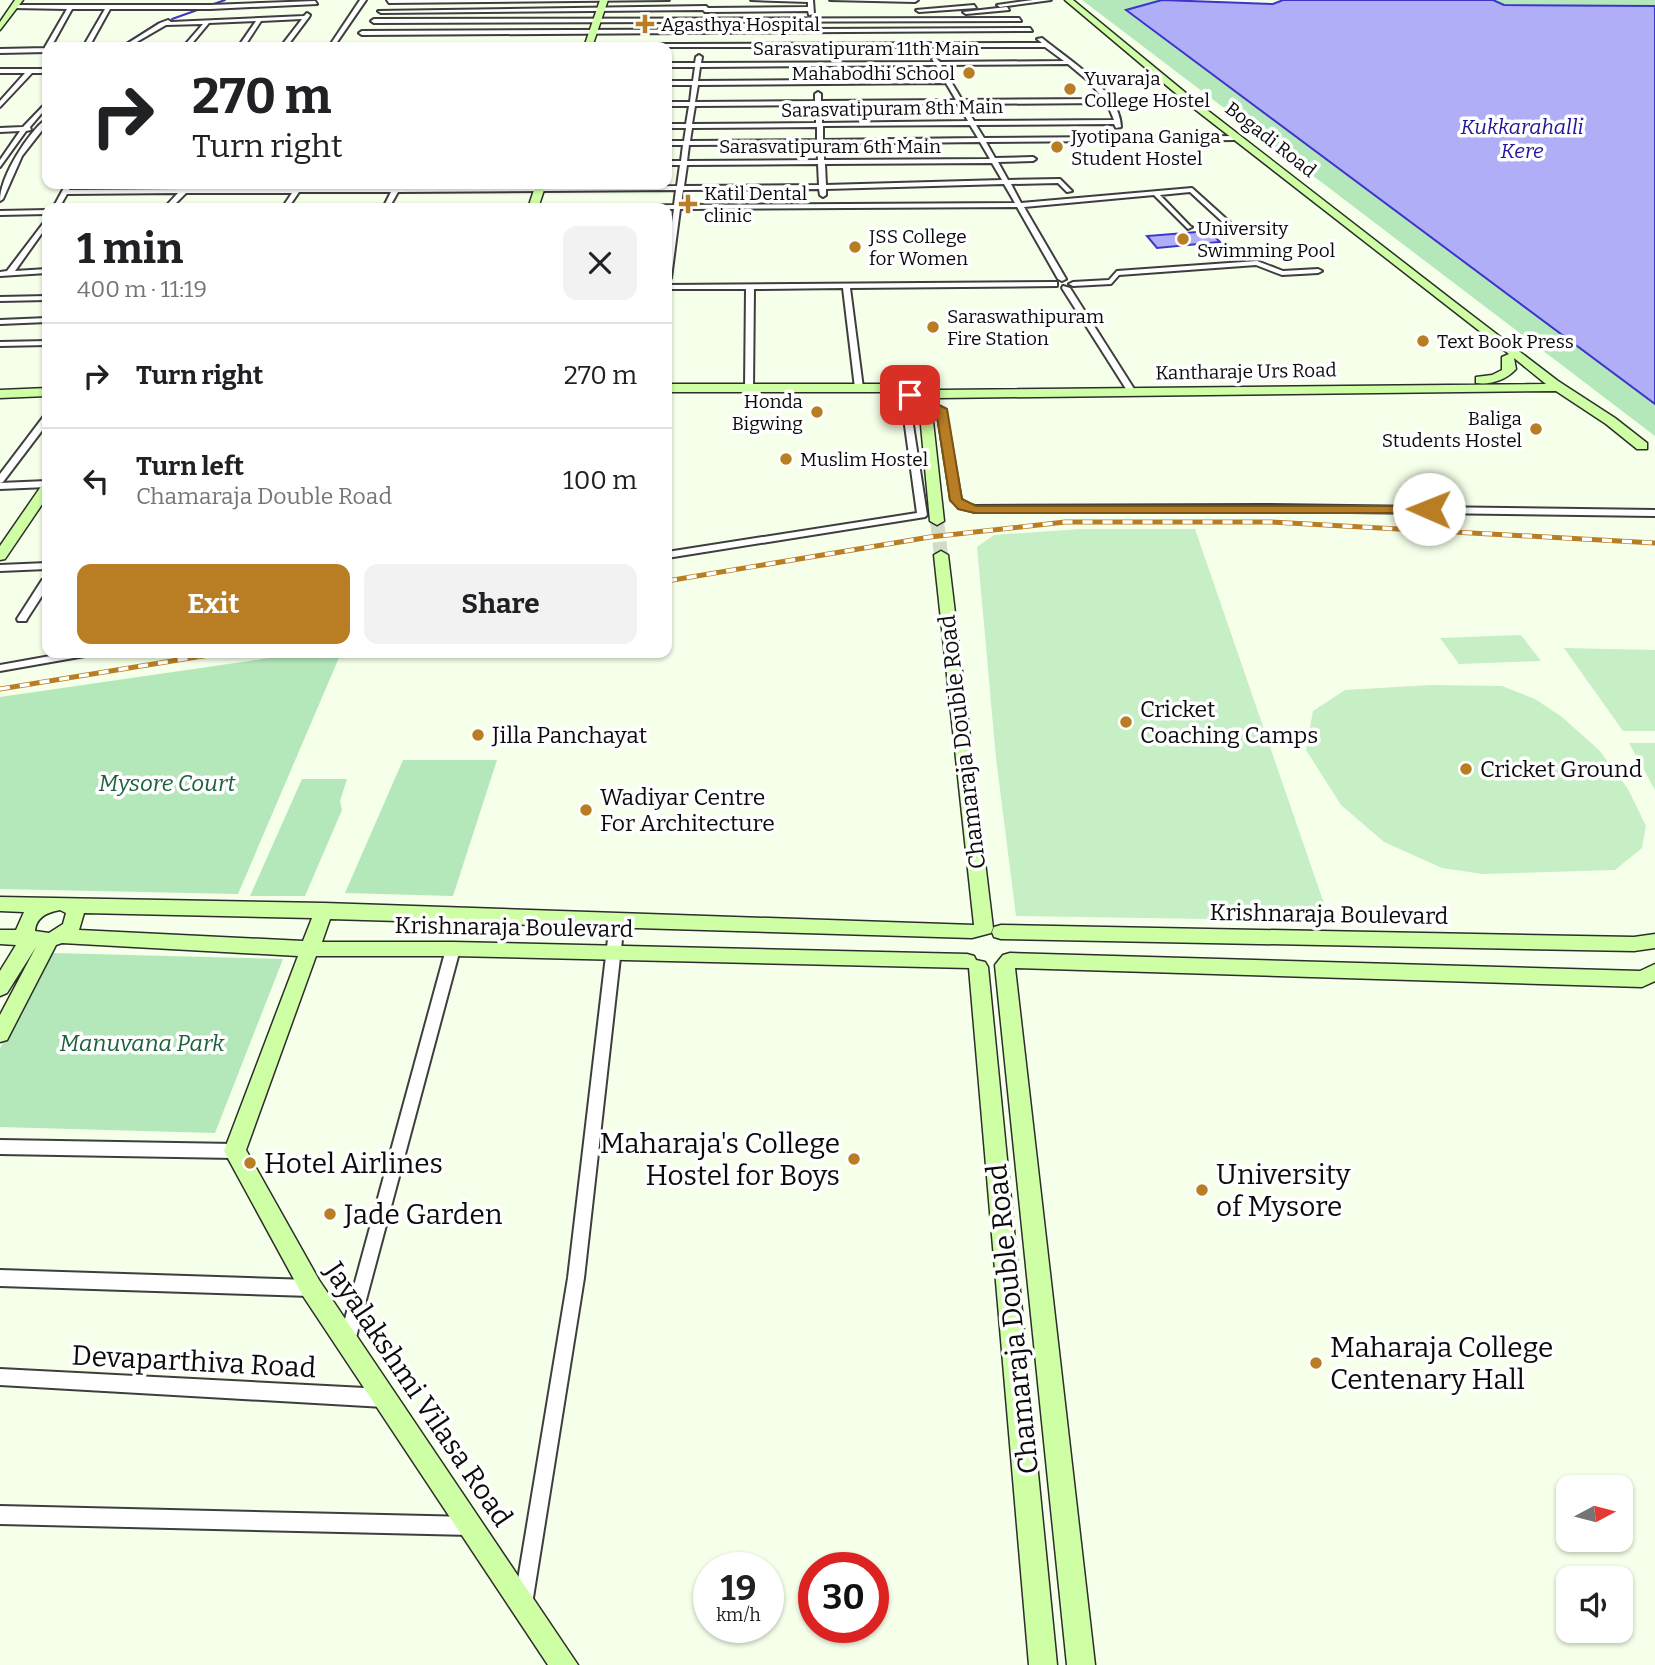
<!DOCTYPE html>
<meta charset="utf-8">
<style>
:root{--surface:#fff;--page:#f2f2f2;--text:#202124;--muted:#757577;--line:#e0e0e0;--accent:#b97e24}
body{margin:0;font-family:Bitter,serif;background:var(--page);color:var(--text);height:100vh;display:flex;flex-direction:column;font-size:26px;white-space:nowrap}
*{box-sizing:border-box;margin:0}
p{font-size:23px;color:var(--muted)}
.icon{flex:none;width:38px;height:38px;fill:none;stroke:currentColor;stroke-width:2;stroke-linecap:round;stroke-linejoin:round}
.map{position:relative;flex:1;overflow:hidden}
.drawer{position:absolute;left:42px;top:203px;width:630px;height:455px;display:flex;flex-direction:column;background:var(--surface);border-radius:14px;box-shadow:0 2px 5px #0004}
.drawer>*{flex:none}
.guide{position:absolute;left:42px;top:42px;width:630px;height:147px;border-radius:14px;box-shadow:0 2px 5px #0004;background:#fff;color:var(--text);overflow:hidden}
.needle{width:46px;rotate:83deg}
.controls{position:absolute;left:1556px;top:1475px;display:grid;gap:14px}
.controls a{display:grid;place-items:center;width:77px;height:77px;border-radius:14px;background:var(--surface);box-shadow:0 2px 5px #0004;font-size:35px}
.speed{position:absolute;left:693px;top:1552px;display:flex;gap:14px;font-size:35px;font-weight:700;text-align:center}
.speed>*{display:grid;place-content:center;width:91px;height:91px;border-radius:50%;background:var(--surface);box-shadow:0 2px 5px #0004;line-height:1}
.speed small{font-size:18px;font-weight:400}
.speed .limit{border:10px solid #d22;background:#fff;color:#111}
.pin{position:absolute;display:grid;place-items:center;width:60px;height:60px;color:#fff;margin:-30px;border-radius:14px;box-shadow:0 4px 10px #0006}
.me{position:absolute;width:77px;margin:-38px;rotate:271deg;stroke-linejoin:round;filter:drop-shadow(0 0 5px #0008)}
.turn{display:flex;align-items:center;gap:24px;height:147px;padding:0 35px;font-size:32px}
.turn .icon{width:91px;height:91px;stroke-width:2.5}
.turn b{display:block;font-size:49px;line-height:60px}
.round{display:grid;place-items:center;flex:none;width:74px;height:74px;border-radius:14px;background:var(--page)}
.head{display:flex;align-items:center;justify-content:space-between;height:119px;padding:0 35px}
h1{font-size:42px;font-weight:700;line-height:52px}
.action{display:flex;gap:14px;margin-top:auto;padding:14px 35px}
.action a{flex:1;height:80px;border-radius:14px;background:var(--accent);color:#fff;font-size:28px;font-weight:700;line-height:80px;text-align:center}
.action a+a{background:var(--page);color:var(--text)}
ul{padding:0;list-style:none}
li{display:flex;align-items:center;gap:21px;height:105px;padding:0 35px;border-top:2px solid var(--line)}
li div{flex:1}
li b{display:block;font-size:26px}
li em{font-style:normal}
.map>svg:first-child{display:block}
.green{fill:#b4e8ba}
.pitch{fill:#c6efc5}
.water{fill:#b0aef6;stroke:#3c35cc;stroke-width:2}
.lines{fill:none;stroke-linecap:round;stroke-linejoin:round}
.stream{stroke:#3c35cc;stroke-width:2}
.secondary-tunnel{stroke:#d2dac8;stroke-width:14;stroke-dasharray:14 7;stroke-linecap:butt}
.street-casing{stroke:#3e3e3e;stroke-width:4}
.secondary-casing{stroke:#2d2d2d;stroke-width:3}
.street{fill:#fff;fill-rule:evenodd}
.secondary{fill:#ceffa4;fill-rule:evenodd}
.rail-casing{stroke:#b97e24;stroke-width:5}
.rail{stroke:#fff;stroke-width:3.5;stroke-dasharray:10;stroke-linecap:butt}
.route{fill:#b97e24;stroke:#785217;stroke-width:2}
.poi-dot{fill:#b97e24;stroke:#fff;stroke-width:2.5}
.labels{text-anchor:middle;stroke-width:7;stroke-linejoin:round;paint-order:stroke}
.far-poi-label{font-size:19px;fill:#0b0b0b;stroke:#fff;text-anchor:start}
.far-street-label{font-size:19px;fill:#0b0b0b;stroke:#fff}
.far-water-label{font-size:21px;font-style:italic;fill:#21169b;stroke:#fff}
.poi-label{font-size:23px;fill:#0b0b0b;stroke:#fff;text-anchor:start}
.street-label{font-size:23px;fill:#0b0b0b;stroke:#fff}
.park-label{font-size:23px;font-style:italic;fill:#1c613b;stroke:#fff}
.near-poi-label{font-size:28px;fill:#0b0b0b;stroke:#fff;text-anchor:start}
.near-street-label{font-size:28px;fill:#0b0b0b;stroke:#fff}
</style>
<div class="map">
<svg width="1655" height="1665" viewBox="0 0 1655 1665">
<rect width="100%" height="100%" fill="#f5ffe9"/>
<g class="green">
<polygon points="1082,0 1162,0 1127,10 1655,404 1655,436"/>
<polygon points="1493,0 1655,0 1655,6 1504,5"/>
<polygon points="304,653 341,653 238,894 0,889 0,697"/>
<polygon points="403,760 497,760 453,896 345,893"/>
<polygon points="302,779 347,779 340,801 342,810 305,896 250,896"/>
<polygon points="52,953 283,959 215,1133 0,1127 0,1048"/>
</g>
<g class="pitch">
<polygon points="1081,529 1195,529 1330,921 1016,916 996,758 977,547 994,535"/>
<polygon points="1521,635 1541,661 1459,664 1440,638"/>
<polygon points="1564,648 1655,650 1655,731 1623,731"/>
<polygon points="1432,685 1502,686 1535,699 1562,717 1599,750 1628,789 1646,826 1642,848 1615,870 1483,874 1442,868 1384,842 1341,805 1306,750 1313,711 1345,690"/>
<polygon points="1629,743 1655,743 1655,790"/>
</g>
<g class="water">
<polygon points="1162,0 1273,4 1283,0 1493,0 1504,5 1655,6 1655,404 1126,10"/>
<polygon points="1209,231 1220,242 1157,248 1147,236"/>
</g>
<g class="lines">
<g class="stream">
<polyline points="211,5 225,0"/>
<polyline points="172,19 203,8"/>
<polyline points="120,47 158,23"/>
</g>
<polyline class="secondary-tunnel" points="937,521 941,555"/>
<defs>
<g id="street">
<path d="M 360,0 L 366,0 L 335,45 L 1042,43 L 1037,39 L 1042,38 C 1068,60 1120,90 1121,127 L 1116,128 L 1114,124 L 976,125 L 984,138 L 1238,136 L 1241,138 L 1238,140 L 986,142 L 995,158 L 1033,157 L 1036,159 L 1033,161 L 998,162 L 1008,180 L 1060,179 L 1072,191 L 1067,192 L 1058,183 L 1011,184 L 1021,203 L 1192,188 L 1233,225 L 1227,226 L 1190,192 L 1160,195 L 1190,226 L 1192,227 L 1188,229 L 1154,195 L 1024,207 L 1066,279 L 1062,281 L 1058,279 L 1017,207 L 680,209 L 671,278 L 667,280 L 667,255 L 674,209 L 565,208 L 568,206 L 674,205 L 676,190 L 398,192 L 389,208 L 383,208 L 391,192 L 299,192 L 288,208 L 282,208 L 292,193 L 186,193 L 171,208 L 164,208 L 178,193 L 67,194 L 59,208 L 53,208 L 66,184 L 72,184 L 69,190 L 182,189 L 189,184 L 192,186 L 190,189 L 295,188 L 298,184 L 304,184 L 301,188 L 394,188 L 396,184 L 402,184 L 400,188 L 677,186 L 680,165 L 667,165 L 667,161 L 681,161 L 683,145 L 667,145 L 667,141 L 684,141 L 686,128 L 667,128 L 667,124 L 686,124 L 689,106 L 667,106 L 667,102 L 690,102 L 692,85 L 667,85 L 667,81 L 693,81 L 695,67 L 667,67 L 667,63 L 695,63 L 696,57 L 699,55 L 702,57 L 701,63 L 934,62 L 932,59 L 935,57 L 940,62 L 1064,61 L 1045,47 L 244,47 L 282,45 L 302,19 L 261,21 L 244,47 L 238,47 L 256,21 L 209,23 L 189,47 L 183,47 L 203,24 L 166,25 L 128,47 L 122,47 L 160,23 L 168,20 L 171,22 L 304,16 L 307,13 L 310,15 L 309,17 L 288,45 L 330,45 ZM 1068,64 L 1086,79 L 1104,99 L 962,100 L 941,65 ZM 936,65 L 944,79 L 698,81 L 700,67 ZM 946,83 L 956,100 L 821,101 L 821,94 L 818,92 L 815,94 L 815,101 L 695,102 L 698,85 ZM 1107,103 L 1114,120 L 974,121 L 964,104 ZM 958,104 L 968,121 L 822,123 L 822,105 ZM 816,105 L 816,123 L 692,124 L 695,106 ZM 970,125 L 978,138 L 823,140 L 823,126 ZM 817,127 L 817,140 L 690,141 L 692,128 ZM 980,142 L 990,159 L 824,160 L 824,144 ZM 817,144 L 818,160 L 687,161 L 689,145 ZM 992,163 L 1002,180 L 826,185 L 825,164 ZM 818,164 L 819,185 L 684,186 L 687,165 ZM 1004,184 L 1015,203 L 681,205 L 683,190 L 819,189 L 820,195 L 823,197 L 826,195 L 826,189 Z"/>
<polygon points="387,0 669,0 389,3"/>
<polygon points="751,0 813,0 814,14 809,15 808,11 705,12 703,10 381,13 378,11 706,6 708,8 808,7 808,2"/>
<polygon points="830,0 918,0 915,2"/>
<polygon points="1033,0 1051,0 1000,7 997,5"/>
<polygon points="315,1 317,4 210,9 110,9 89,47 83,47 105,9 72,9 51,47 47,47 47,52 0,53 0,49 47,48 45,47 67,9 13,8 15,5 210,5"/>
<polygon points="974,5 976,8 919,12 916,10"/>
<polygon points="1007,7 1009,10 966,14 963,12"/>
<polygon points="1019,18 1021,21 374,23 371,21 374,19"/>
<polygon points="1030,28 1032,31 362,35 359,33 362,31"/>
<polygon points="0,69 47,69 47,73 32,73 0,107 0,101 25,73 0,73"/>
<polygon points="47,102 47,107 30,127 31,130 26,131 0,167 0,160 20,131 0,132 0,128 23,127"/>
<path d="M 47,118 L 47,124 L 22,156 L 3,199 L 0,201 C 0,176 28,133 47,118 Z"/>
<polygon points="47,210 47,214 0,215 0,211"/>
<polygon points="47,220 47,226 15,271 47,269 47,273 0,276 0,272 7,271 45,221"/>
<polygon points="1257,261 1283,271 1318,269 1322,271 1318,273 1282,275 1256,265 1119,275 1111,284 1073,286 1069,284 1073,282 1109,280 1117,271"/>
<polygon points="1054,282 1057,282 1057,286 850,288 863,388 859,391 855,388 843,288 754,289 753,388 749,391 745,388 746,289 667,289 667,285"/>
<polygon points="1063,286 1070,288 1136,392 1135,394 1128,392 1062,288"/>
<polygon points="47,296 47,300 0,301 0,297"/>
<polygon points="47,318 47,322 0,324 0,320"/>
<polygon points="47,341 47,345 0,346 0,342"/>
<polygon points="926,400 945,409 961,499 966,504 975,506 1266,505 1655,510 1655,516 1266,511 975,512 960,508 951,500 937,410 926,406 911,412 927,515 925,517 667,558 667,552 917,513 903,411"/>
<polygon points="47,415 47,424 3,482 0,483 0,474 44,416"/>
<polygon points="47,481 47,487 0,489 0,483"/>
<polygon points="47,563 47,569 0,571 0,565"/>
<polygon points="47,577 47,588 27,619 26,621 18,621 17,619 42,580"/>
<polygon points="67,653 90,653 85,656 0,671 0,665"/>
<polygon points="617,917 622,918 624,922 584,1278 532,1604 530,1611 523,1613 516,1611 514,1604 568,1278 610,922 612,918"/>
<polygon points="453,944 458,945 460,949 355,1341 353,1347 347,1349 341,1347 339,1341 446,949 448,945"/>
<polygon points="0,1140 235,1144 240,1146 243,1151 240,1156 235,1158 0,1154"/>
<polygon points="0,1270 311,1280 317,1283 319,1288 317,1293 311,1296 0,1286"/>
<polygon points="0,1369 384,1389 390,1392 393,1398 390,1404 384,1407 0,1385"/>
<polygon points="0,1506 471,1517 477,1520 480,1526 477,1532 471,1535 0,1524"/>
</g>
<g id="secondary">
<polygon points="15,0 23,0 0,30 0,22"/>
<polygon points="600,0 608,0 592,47 584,47"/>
<path d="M 1065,0 L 1073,0 L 1198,103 L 1456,303 L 1558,381 L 1615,418 L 1647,443 L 1647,449 L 1637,449 L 1606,424 L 1556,391 L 940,398 L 931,403 L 944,521 L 937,525 L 930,521 L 919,404 L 906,398 L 906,392 L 667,392 L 667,384 L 923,384 L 935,386 L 939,390 L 1546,384 L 1514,358 L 1516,369 C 1506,380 1491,385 1476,383 L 1476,377 L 1492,375 L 1502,370 L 1502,357 L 1509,354 L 1192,107 ZM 919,392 L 927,392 L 929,395 L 921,397 L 917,395 Z"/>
<polygon points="536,184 546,184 538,208 528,208"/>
<polygon points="47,388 47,396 0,398 0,390"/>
<polygon points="47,484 47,497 5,559 0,560 0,546 42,485"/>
<path d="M 941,551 L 948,555 L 993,928 L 991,933 L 972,938 L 330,919 L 322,942 L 453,942 L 967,954 L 974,956 L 976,960 L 985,962 L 988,967 L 1057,1665 L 1029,1665 L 969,968 L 453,956 L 316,956 L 246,1150 L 319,1280 L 578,1665 L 548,1665 L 303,1296 L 224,1151 L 298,956 L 62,943 L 56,945 L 7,1040 L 0,1042 L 0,1015 L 36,947 L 7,993 L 0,996 L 0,971 L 16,945 L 0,944 L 0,930 L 16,930 L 24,912 L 0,911 L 0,897 L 324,903 L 974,925 L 934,555 ZM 60,910 L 66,913 L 63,924 L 49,933 L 35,931 C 36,917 48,912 60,910 ZM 84,913 L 312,918 L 303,941 L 79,930 Z"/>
<polygon points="1001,925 1634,937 1655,934 1655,948 1634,951 1001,939 994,937 992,932 994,927"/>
<polygon points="1010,953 1640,971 1655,964 1655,981 1642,987 1015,968 1095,1665 1067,1665 995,965 1003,955"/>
</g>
</defs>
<use href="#street" class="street-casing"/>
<use href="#secondary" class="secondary-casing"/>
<use href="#street" class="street"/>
<use href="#secondary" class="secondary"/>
<defs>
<g id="rail">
<polyline points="667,581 930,537 1065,522 1271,522 1655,543"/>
<polyline points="0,689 221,653"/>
</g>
</defs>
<use href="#rail" class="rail-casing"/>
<use href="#rail" class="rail"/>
</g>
<polygon class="route" points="906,393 914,393 947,409 962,499 976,506 1429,506 1435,509 1429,513 975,513 958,509 950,500 936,410 906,397"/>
<g class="poi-dot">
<path d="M641.5 13.5h7v7h7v7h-7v7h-7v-7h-7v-7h7z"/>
<circle cx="969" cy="73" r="7"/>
<circle cx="1070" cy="89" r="7"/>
<circle cx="1057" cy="147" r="7"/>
<path d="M684.5 193.5h7v7h7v7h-7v7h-7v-7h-7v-7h7z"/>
<circle cx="1183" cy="239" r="7"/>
<circle cx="855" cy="247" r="7"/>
<circle cx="933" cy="327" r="7"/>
<circle cx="1423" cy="341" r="7"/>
<circle cx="817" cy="412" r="7"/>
<circle cx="1536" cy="429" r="7"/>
<circle cx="786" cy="459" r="7"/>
<circle cx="1126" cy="722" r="7"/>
<circle cx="478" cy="735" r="7"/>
<circle cx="1466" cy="769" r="7"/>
<circle cx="586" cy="810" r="7"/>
<circle cx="854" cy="1159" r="7"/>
<circle cx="250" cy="1163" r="7"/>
<circle cx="1202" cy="1190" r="7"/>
<circle cx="330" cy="1214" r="7"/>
<circle cx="1316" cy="1363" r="7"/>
</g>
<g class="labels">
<g class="far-poi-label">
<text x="661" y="31">Agasthya Hospital</text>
<text x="955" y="80" text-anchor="end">Mahabodhi School</text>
<text x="1084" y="85">Yuvaraja<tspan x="1084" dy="22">College Hostel</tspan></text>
<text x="1071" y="143">Jyotipana Ganiga<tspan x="1071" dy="22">Student Hostel</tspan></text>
<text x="704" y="200">Katil Dental<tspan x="704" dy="22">clinic</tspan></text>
<text x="1197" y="235">University<tspan x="1197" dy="22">Swimming Pool</tspan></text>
<text x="869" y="243">JSS College<tspan x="869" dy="22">for Women</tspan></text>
<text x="947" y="323">Saraswathipuram<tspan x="947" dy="22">Fire Station</tspan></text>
<text x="1437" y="348">Text Book Press</text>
<text x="803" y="408" text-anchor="end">Honda<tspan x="803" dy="22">Bigwing</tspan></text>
<text x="1522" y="425" text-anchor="end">Baliga<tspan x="1522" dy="22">Students Hostel</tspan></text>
<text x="800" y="466">Muslim Hostel</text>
</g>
<g class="far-street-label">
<text x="866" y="55">Sarasvatipuram 11th Main</text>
<text transform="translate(892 108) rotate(-1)" y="7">Sarasvatipuram 8th Main</text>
<text transform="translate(1271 139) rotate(38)" y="7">Bogadi Road</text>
<text x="830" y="153">Sarasvatipuram 6th Main</text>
<text transform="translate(1246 371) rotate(-1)" y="7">Kantharaje Urs Road</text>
</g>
<g class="far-water-label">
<text x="1522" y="134">Kukkarahalli<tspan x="1522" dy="24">Kere</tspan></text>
</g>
<g class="poi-label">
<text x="1140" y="717">Cricket<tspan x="1140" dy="26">Coaching Camps</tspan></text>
<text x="492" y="743">Jilla Panchayat</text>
<text x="1480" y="777">Cricket Ground</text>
<text x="600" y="805">Wadiyar Centre<tspan x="600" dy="26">For Architecture</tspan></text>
</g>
<g class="street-label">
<text transform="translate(962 742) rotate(-97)" y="8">Chamaraja Double Road</text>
<text transform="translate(1329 914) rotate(1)" y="8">Krishnaraja Boulevard</text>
<text transform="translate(514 927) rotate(1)" y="8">Krishnaraja Boulevard</text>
</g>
<g class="park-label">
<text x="167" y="791">Mysore Court</text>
<text x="142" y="1051">Manuvana Park</text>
</g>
<g class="near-poi-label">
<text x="840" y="1153" text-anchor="end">Maharaja's College<tspan x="840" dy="32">Hostel for Boys</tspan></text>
<text x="264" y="1173">Hotel Airlines</text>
<text x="1216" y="1184">University<tspan x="1216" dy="32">of Mysore</tspan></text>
<text x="344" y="1224">Jade Garden</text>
<text x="1330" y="1357">Maharaja College<tspan x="1330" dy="32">Centenary Hall</tspan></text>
</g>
<g class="near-street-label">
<text transform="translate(1012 1319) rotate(-96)" y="10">Chamaraja Double Road</text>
<text transform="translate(194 1361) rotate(3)" y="10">Devaparthiva Road</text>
<text transform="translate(419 1394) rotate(56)" y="10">Jayalakshmi Vilasa Road</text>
</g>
</g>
</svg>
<div class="controls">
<a><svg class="needle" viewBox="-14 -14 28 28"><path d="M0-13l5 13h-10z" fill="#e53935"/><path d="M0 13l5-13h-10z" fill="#757577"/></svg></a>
<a><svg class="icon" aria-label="sound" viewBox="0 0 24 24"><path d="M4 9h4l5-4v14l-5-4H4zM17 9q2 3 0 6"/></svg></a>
</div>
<div class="speed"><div>19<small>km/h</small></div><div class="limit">30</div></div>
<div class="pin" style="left:910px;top:395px;background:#d93025"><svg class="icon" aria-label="arrive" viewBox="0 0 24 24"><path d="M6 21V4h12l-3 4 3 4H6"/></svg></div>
<svg class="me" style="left:1429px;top:509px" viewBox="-20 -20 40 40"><circle r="19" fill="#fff"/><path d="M0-13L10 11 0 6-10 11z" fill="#b97e24"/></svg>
<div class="guide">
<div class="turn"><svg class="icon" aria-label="right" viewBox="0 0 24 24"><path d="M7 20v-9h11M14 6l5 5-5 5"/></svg><div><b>270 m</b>Turn right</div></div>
</div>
<section class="drawer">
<div class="head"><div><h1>1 min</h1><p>400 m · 11:19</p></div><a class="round"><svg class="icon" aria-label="close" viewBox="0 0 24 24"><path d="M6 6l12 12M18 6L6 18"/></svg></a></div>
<ul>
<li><svg class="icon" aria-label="right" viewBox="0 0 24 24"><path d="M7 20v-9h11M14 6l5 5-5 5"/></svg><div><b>Turn right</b></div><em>270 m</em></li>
<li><svg class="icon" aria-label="left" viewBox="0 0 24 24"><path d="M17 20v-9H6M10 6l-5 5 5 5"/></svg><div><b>Turn left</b><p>Chamaraja Double Road</p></div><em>100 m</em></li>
</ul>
<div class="action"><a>Exit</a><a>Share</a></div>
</section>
</div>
